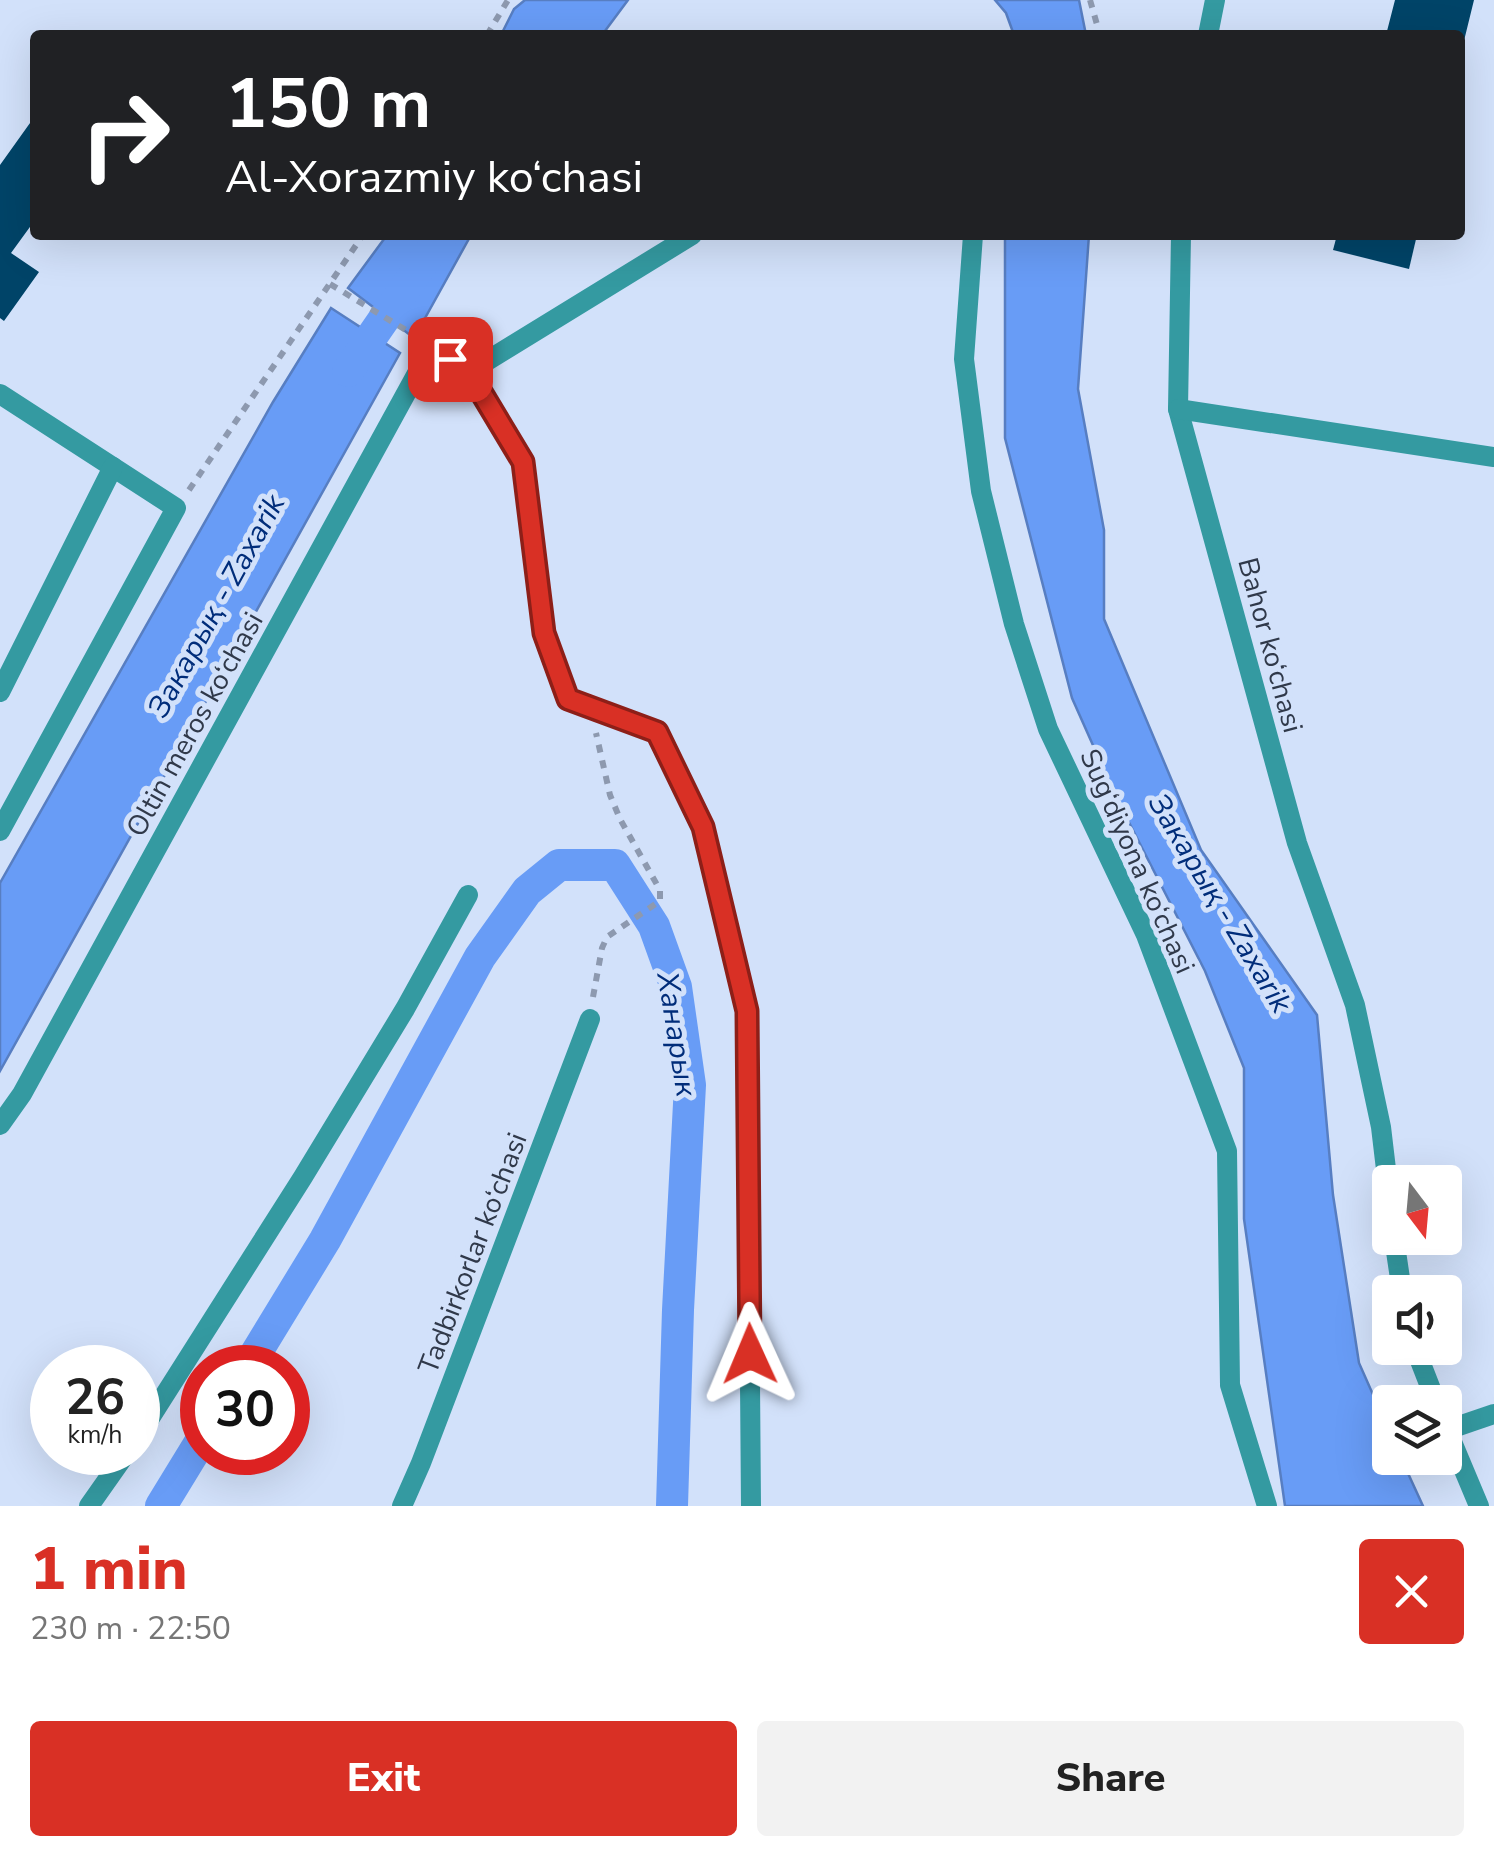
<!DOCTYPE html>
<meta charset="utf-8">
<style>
:root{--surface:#fff;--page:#f2f2f2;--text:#222;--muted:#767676;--accent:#d93025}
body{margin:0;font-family:"Nunito Sans",sans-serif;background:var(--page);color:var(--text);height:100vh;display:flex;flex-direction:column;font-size:38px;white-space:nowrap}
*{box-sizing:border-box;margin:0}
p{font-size:32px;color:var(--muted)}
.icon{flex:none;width:55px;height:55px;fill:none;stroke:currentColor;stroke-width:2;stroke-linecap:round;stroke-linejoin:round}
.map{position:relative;height:1506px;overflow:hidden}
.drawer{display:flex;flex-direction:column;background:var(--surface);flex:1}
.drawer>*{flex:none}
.top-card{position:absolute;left:30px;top:30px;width:1435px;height:210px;border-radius:10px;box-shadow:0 10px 40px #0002;background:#202124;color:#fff;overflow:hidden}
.needle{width:65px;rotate:164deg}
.controls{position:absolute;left:1372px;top:1165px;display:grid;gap:20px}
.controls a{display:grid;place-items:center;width:90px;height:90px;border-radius:10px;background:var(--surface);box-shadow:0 10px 40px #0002;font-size:50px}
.speed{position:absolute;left:30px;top:1345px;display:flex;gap:20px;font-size:50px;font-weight:700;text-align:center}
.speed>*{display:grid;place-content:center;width:130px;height:130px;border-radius:50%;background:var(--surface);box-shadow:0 10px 40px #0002;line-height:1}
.speed small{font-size:25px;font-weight:400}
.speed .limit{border:15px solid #d22;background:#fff;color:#111}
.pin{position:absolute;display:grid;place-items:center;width:85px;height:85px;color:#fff;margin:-42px;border-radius:20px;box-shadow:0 5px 15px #0006}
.me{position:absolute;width:110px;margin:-55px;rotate:359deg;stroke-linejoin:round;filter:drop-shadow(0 0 8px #0008)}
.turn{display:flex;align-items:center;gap:35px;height:210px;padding:0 30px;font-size:45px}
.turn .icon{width:130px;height:130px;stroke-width:2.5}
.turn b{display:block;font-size:70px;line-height:85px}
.round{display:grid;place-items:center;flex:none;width:105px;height:105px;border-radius:10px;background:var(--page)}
.head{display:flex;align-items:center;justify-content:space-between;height:170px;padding:0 30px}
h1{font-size:60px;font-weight:800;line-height:75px;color:var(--accent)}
.button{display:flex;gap:20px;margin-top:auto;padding:20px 30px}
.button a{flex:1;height:115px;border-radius:10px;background:var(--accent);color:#fff;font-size:40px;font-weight:800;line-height:115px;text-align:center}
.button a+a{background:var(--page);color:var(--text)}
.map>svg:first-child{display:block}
.water{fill:#689cf6;stroke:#577ec2;stroke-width:2.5}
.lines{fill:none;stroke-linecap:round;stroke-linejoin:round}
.canal{stroke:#689cf6;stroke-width:32}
.building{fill:#004468}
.path{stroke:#8d99af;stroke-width:6;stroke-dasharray:8 8;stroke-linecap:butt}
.minor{stroke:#349aa1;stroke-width:20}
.route-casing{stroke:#8d1f18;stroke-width:25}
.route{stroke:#d93025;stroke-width:18}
.labels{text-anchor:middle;stroke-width:10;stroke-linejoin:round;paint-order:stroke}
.street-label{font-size:28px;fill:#30394a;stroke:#d2e1fa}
.water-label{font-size:30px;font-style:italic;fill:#012d7a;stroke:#d2e1fa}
</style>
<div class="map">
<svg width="1494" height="1506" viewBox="0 0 1494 1506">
<rect width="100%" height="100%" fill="#d2e1fa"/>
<g class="water">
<polygon points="525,0 628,0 602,35 501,35 514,9"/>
<polygon points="995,0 1079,0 1086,35 1014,35 1006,13"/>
<polygon points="387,235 471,235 414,338 348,288"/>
<polygon points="1005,235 1089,235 1078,389 1104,530 1104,619 1201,850 1317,1015 1333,1195 1359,1363 1390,1433 1390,1458 1401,1458 1423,1506 1285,1506 1244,1219 1244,1068 1205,971 1116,797 1072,698 1005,438"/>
<polygon points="331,308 400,353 0,1071 0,883 273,402"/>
</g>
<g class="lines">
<g class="canal">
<polyline points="348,371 442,235"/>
<polyline points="247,1368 325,1240 480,957 527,891 559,865 615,865 654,926 676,987 690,1085 678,1310 672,1506"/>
<polyline points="161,1506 202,1439"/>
</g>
</g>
<g class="building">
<polygon points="1395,0 1474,0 1461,53 1460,35 1386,35"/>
<polygon points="35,116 35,220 11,253 39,272 4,321 0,318 0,165"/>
<polygon points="1337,235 1417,235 1409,269 1333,250"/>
</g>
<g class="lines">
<g class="path">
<polyline points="1090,0 1100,35"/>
<polyline points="487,35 508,0"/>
<polyline points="330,284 414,335"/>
<polyline points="189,490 363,235"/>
<polyline points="593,997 602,948 607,937 660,901 660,890 620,819 610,795 596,733"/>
</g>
<g class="minor">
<polyline points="1208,35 1215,0"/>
<polyline points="973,235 964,359 981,491 1014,624 1048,729 1146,935 1227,1151 1230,1385 1267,1506"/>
<polyline points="1181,235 1178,409 1297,843 1355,1005 1381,1127 1390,1203"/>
<polyline points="469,372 692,235"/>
<polyline points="0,394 176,508 0,831"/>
<polyline points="1178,409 1494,457"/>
<polyline points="0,692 113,467"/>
<polyline points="0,1125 22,1094 432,346 469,372 523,462 544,633 569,699 657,732 703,827 747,1011 751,1506"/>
<polyline points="1394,1238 1402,1292"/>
<polyline points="1415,1348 1436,1402"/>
<polyline points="1445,1425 1479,1506"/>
<polyline points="1447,1430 1494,1414"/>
<polyline points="138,1437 303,1177 405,1009 468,895"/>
<polyline points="89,1506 127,1452"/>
<polyline points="402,1506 421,1463 590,1019"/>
</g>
</g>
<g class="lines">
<defs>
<polyline id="route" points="450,359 469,372 523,462 544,633 568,699 657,732 703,827 747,1011 750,1354"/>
</defs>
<use href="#route" class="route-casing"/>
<use href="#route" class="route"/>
</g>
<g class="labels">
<g class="street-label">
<text transform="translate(1271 645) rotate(75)" y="10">Bahor ko‘chasi</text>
<text transform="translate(194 724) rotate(-61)" y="10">Oltin meros ko‘chasi</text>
<text transform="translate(1138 861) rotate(66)" y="10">Sug‘diyona ko‘chasi</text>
<text transform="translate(472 1253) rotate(-69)" y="10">Tadbirkorlar ko‘chasi</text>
</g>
<g class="water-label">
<text transform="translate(216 606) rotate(-61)" y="10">Закарық - Zaxarik</text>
<text transform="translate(1220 903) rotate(59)" y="10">Закарық - Zaxarik</text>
<text transform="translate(677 1034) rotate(81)" y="10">Ханарык</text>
</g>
</g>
</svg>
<div class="controls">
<a><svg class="needle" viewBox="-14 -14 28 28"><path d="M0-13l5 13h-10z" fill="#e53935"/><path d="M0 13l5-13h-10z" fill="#767676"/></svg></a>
<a><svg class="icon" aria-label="sound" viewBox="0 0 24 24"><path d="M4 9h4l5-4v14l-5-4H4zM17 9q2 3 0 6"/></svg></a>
<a><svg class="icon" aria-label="layers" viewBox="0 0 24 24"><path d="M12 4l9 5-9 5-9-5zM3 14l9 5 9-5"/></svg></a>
</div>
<div class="speed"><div>26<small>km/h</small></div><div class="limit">30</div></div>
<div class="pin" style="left:450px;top:359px;background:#d93025"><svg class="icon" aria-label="arrive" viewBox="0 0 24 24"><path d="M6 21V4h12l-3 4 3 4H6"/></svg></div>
<svg class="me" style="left:750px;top:1354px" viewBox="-20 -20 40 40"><path d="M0-17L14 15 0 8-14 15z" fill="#d93025" stroke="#fff" stroke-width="4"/></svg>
<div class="top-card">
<div class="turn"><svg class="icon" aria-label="right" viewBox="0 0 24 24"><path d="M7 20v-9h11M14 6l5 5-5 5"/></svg><div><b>150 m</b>Al-Xorazmiy ko‘chasi</div></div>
</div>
</div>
<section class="drawer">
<div class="head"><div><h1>1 min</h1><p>230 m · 22:50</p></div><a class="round" style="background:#d93025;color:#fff"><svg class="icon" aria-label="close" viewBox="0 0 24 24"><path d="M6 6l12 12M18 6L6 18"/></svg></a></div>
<div class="button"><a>Exit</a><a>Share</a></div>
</section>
